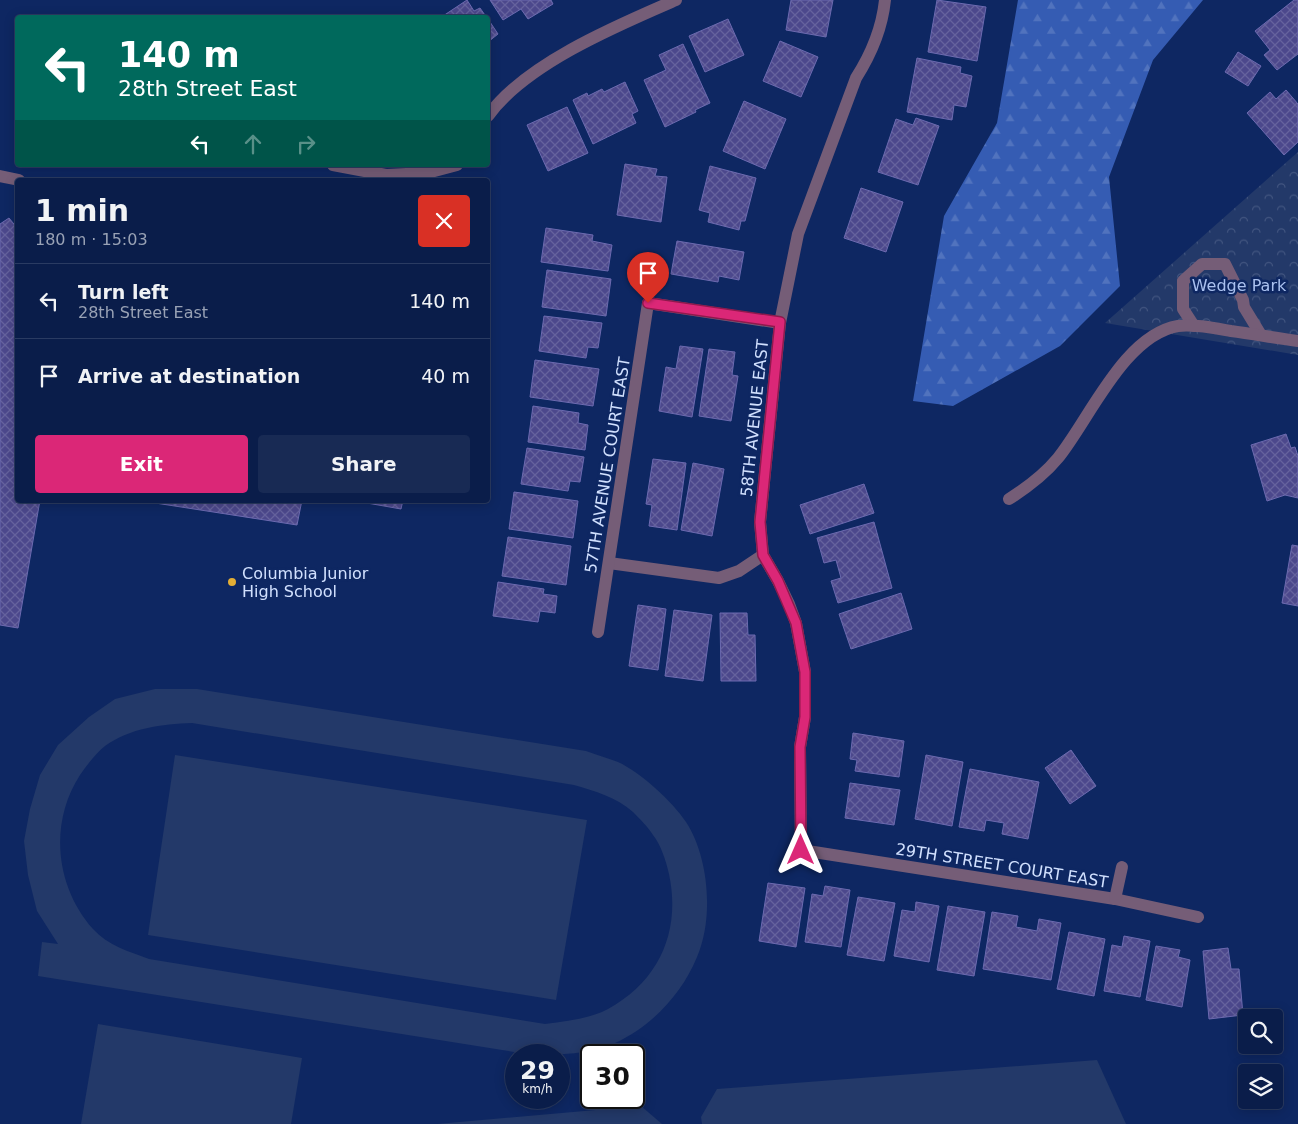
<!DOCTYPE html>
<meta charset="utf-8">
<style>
:root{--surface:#0a1d4a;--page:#182a54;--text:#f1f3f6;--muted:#99a2b5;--line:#2a3b62;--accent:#db2777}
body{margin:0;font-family:"DejaVu Sans",sans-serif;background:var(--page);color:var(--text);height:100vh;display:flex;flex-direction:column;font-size:19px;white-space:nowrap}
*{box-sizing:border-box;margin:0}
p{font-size:16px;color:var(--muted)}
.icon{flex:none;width:28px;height:28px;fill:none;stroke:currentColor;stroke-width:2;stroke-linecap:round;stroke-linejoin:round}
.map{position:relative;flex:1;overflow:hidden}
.side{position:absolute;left:15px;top:178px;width:475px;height:325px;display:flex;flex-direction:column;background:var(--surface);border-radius:5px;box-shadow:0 2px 12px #0003,0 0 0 1px var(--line)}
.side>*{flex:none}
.hud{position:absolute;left:15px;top:15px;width:475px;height:152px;border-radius:5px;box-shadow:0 2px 12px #0003,0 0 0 1px var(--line);background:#00695c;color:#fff;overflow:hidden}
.fabs{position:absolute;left:1238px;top:1009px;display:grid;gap:10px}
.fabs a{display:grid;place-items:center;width:45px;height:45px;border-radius:5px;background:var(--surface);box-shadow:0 2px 12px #0003,0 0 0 1px var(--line);font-size:25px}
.speed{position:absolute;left:505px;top:1044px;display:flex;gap:10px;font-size:25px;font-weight:700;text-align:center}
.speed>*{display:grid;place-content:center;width:65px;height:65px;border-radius:50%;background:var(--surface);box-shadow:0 2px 12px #0003,0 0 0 1px var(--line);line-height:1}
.speed small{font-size:12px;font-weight:400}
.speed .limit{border:2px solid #111;border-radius:8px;background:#fff;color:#111}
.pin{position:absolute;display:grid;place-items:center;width:42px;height:42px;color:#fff;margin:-51px -21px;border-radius:50% 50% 50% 0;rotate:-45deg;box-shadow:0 0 5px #0007}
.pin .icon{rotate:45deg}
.me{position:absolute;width:55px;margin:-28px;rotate:0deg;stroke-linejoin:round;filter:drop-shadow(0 0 4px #0008)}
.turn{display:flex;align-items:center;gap:18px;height:105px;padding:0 20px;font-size:22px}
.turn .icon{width:65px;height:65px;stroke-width:2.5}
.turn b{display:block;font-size:35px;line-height:42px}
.lanes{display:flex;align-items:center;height:48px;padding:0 20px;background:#0003;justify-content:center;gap:25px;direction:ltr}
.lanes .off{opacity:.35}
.round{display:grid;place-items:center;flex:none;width:52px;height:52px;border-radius:5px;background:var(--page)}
.overview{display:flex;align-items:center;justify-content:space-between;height:85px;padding:0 20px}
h1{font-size:30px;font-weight:700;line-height:38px}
.cta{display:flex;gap:10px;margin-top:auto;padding:10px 20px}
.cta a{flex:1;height:58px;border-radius:5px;background:var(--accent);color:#fff;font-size:20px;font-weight:700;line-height:58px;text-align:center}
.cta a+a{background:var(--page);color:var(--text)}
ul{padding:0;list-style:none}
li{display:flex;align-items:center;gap:15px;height:75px;padding:0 20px;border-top:1px solid var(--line)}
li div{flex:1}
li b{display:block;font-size:19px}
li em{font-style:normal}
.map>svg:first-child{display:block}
.forest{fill:url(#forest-firs)}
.park{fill:url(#park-crowns)}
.pitch{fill:#233969;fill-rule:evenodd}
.building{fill:url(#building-cross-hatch);stroke:#6c6ab0}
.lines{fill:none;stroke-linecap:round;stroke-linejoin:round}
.minor{stroke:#755d77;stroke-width:12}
.route-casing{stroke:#8e194d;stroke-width:12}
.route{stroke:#db2777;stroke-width:9}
.poi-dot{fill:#e3ae35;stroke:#0e2762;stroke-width:2}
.labels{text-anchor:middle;stroke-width:5;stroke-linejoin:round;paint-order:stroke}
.park-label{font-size:16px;fill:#aac1ef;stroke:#0e2762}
.street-label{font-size:16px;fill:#d1e0fe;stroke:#0e2762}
.poi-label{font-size:16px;fill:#d1e0fe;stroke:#0e2762;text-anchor:start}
</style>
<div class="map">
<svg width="1298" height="1124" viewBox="0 0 1298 1124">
<defs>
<pattern id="forest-firs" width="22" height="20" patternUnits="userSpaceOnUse" patternTransform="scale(1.25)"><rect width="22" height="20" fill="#355cb3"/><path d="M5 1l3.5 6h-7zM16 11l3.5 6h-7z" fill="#5173be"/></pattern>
<pattern id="park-crowns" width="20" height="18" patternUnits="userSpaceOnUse" patternTransform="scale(1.25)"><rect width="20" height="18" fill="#233969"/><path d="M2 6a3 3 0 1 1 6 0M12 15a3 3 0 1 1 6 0" fill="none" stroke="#425580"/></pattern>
<pattern id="building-cross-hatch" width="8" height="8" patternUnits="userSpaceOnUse" patternTransform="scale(1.25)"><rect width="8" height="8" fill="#4c488c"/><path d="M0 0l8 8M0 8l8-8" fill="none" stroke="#65629d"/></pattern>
</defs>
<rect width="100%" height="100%" fill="#0e2762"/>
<polygon class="forest" points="1018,0 1203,0 1153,60 1109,177 1120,286 1060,346 953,406 913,401 944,216 997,123"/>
<polygon class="park" points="1298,152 1298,355 1105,323"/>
<g class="pitch">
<path d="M 155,689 L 197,689 L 586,751 C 596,755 608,758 618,762 C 640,772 673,802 686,822 C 709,857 714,918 697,957 C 682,994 651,1027 615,1043 C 588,1054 561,1055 533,1055 L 38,976 L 42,942 L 58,944 L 37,911 L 28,875 L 24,841 L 30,809 L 40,775 L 58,745 L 89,717 L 115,699 ZM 192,723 L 574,785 C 595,791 616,797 633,812 C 640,819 648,827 653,835 C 661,845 666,861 669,874 C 681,930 660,981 608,1009 C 589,1019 567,1021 545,1024 L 149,959 C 130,952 107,945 93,929 C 55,886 49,823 80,775 C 87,765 96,753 105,746 C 130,728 162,724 192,723 Z"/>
<polygon points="175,755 587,820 556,1000 148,935"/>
<polygon points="98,1024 302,1058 291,1124 81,1124"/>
<polygon points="1097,1060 1126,1124 702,1124 701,1117 717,1089"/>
<polygon points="641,1106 662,1124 437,1124"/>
</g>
<g class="building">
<polygon points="467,0 474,11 480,8 487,18 440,18"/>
<polygon points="490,0 551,0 553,4 528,19 521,9 503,20"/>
<polygon points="791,0 833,0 826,37 786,30"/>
<polygon points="937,0 986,7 977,61 928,52"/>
<polygon points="1294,0 1298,0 1298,54 1277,70 1264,55 1270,50 1255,31"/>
<polygon points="488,19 498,34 488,42"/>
<polygon points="728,19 744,55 705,72 689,36"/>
<polygon points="780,41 818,57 801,97 763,81"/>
<polygon points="683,44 710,103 695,110 696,112 665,127 644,80 666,70 659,55"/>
<polygon points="1238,52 1261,66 1248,86 1225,72"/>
<polygon points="917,58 961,67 960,73 972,76 966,107 954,105 952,120 907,112"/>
<polygon points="625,82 638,111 632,114 636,123 593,144 573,100 587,93 588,96 602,89 604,92"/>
<polygon points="1286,90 1298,104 1298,142 1284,155 1247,113 1270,92 1276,99"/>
<polygon points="744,101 786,119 765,169 723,151"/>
<polygon points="567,107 588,153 548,171 527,125"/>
<polygon points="916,118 939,126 918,185 878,172 896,119 913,125"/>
<polygon points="625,164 657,169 655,176 667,177 661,222 617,215"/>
<polygon points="710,166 756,178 745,221 741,221 739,230 708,222 710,213 699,210"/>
<polygon points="861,188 903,202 886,252 844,238"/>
<polygon points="9,218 18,229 18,500 40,500 18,628 0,625 0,224"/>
<polygon points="546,228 593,235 592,241 612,245 608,271 541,262"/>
<polygon points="677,241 744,252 739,280 719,276 718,282 671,274"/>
<polygon points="547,270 611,279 606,316 542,307"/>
<polygon points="544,316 602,323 598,348 588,347 586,358 539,351"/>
<polygon points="680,346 703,349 692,417 659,411 666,367 676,369"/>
<polygon points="709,349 735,352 732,375 738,376 731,421 699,416"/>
<polygon points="535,360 599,369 593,406 530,397"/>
<polygon points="533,406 579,413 578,423 588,425 585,450 528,442"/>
<polygon points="1286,434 1291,448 1295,447 1298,456 1298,498 1285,495 1267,501 1251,445"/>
<polygon points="527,448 584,457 580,482 570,481 568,491 521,484"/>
<polygon points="653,459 686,463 677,530 649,526 652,505 646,504"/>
<polygon points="693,463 724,469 712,536 681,530"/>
<polygon points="864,484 874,513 810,534 800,505"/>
<polygon points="514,492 578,501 573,538 509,529"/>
<polygon points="136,500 302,500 297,525"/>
<polygon points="350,500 403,500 401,509"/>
<polygon points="874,522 892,588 838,603 831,581 841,578 836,560 824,563 817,538"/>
<polygon points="508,537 571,546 566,585 502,576"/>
<polygon points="1292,545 1298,546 1298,606 1282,603"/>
<polygon points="498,582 544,589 543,594 557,596 555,613 540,611 538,622 493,616"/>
<polygon points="901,593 912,629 851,649 839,614"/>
<polygon points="638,605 666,609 658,670 629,666"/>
<polygon points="674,610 712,615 703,681 665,676"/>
<polygon points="720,613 747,613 748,635 755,635 756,681 721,681"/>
<polygon points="853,733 904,741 899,777 855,771 857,760 850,759"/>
<polygon points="1071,750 1096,786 1070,804 1045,768"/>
<polygon points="926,755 963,762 952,826 915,819"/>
<polygon points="970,769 1039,782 1028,839 1002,834 1004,823 986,820 984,831 959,827"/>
<polygon points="850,783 900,790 894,825 845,818"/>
<polygon points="768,883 805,888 796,947 759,941"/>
<polygon points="825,886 850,890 841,947 805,942 812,894 823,896"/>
<polygon points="858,897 895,903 884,961 847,955"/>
<polygon points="916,902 939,906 929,962 894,956 902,910 915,912"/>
<polygon points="948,906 985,912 974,976 937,970"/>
<polygon points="992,912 1018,916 1016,927 1037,931 1039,919 1061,923 1051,980 983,969"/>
<polygon points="1069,932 1105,939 1094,996 1057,989"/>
<polygon points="1124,936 1150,941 1140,997 1104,991 1112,945 1122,947"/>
<polygon points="1156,946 1180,950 1178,957 1190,960 1182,1007 1146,1000"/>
<polygon points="1228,948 1231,969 1239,969 1243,1015 1209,1019 1203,951"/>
</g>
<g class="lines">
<g class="minor">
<path d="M 885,0 C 882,29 872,53 856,78 L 798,234 L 780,323 L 760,522 L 763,555 L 778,581 L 789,604 L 796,623 L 805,672 L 805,717 L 800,747 L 801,850 L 1115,899 L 1198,917"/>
<path d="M 488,116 C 525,64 618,25 676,0"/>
<polyline points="333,165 386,175 427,173 457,165"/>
<polyline points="0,176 19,180"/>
<polyline points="1194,326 1183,309 1183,281 1202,264 1225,264 1243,300 1244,307 1261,335"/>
<path d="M 1009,499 C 1028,487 1044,475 1058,458 C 1089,420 1124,335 1178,326 C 1195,324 1214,328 1231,331 C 1253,334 1276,338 1298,341"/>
<polyline points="609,563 719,578 739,571 763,555"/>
<polyline points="598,632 648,303 780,323"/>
<polyline points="1115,899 1122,867"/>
</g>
</g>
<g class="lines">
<defs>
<polyline id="route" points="648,303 780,322 760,522 763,555 778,581 796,623 805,672 805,717 800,747 801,850"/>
</defs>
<use href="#route" class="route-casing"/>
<use href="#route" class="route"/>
</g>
<circle class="poi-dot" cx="232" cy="582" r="5"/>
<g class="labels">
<g class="park-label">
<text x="1239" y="291">Wedge Park</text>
</g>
<g class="street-label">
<text transform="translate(754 418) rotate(-84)" y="6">58TH AVENUE EAST</text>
<text transform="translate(607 465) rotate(-81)" y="6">57TH AVENUE COURT EAST</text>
<text transform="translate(1002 865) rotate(9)" y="6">29TH STREET COURT EAST</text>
</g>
<g class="poi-label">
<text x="242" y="579">Columbia Junior<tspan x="242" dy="18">High School</tspan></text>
</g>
</g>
</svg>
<div class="fabs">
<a><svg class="icon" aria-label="search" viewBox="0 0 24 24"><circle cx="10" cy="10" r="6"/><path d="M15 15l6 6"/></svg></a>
<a><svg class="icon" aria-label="layers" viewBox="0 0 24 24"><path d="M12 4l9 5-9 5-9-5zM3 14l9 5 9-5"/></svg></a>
</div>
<div class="speed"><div>29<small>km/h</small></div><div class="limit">30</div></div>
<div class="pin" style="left:648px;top:303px;background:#d93025"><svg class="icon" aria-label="arrive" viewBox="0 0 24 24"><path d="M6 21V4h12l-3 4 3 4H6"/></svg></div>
<svg class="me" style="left:801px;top:850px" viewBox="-20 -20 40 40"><path d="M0-17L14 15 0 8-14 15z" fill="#db2777" stroke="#fff" stroke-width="4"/></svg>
<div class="hud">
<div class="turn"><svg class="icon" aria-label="left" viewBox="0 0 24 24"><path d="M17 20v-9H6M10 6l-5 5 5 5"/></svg><div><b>140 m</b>28th Street East</div></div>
<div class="lanes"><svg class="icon" aria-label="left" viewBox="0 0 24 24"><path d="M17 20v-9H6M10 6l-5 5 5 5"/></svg><svg class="icon off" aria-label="ahead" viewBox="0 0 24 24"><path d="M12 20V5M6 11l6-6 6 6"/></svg><svg class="icon off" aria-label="right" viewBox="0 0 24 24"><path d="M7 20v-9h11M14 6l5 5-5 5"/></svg></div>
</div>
<section class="side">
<div class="overview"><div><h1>1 min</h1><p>180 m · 15:03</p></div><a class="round" style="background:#d93025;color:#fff"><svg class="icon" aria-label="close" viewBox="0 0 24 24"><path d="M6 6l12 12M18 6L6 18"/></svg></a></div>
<ul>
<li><svg class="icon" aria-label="left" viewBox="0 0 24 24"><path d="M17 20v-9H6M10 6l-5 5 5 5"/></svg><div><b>Turn left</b><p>28th Street East</p></div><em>140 m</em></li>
<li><svg class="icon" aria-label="arrive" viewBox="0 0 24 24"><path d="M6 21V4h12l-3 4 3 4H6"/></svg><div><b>Arrive at destination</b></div><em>40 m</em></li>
</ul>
<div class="cta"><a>Exit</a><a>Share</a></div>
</section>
</div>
